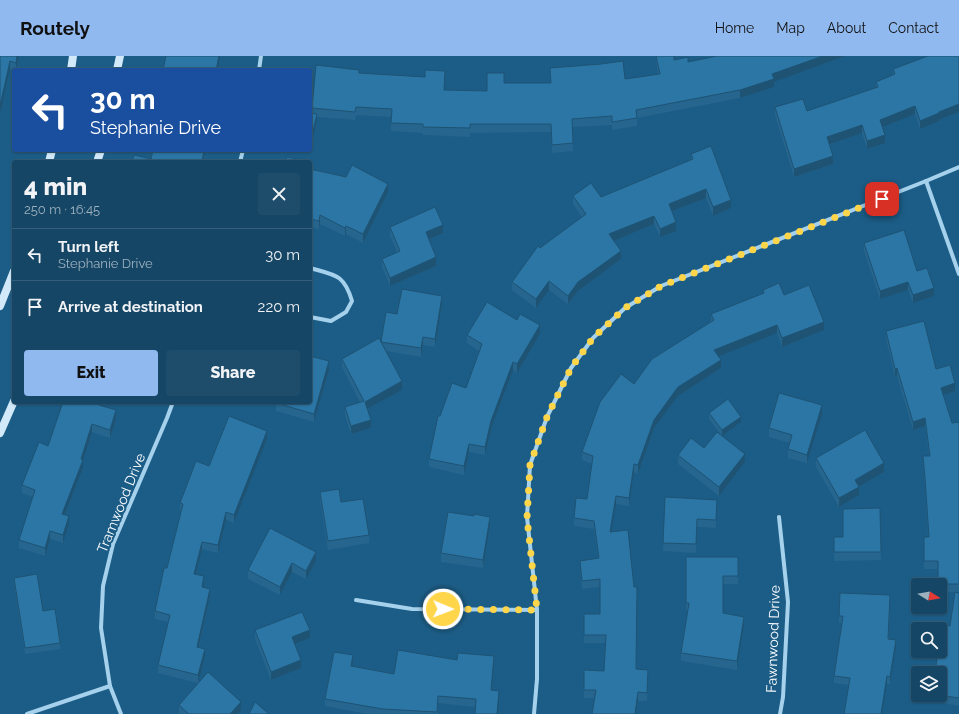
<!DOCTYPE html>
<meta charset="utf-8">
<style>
:root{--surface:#154665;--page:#1e4d6b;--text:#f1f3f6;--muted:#9db1bf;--line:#345e79;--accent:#90b9f0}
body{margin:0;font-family:Raleway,sans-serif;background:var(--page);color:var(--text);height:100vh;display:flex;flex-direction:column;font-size:15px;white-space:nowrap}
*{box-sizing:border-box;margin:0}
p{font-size:13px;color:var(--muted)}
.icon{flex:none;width:22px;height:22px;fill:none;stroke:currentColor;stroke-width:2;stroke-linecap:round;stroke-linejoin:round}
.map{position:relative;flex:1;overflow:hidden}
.details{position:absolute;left:12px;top:104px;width:300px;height:244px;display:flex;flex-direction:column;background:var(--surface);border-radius:4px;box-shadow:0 1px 3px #0004,0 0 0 1px var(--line)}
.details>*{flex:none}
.top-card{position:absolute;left:12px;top:12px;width:300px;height:84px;border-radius:4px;box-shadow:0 1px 3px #0004,0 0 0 1px var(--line);background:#1a4fa0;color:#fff;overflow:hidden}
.needle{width:26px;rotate:101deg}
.tools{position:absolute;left:911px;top:522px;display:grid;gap:8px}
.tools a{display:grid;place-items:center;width:36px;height:36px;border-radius:4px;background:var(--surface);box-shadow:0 1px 3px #0004,0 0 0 1px var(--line);font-size:20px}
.pin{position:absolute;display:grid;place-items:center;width:34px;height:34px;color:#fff;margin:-17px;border-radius:8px;box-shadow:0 2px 6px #0006}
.me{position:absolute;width:44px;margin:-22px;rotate:91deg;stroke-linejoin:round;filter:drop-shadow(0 0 3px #0008)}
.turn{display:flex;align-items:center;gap:14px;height:84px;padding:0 12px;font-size:18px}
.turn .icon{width:52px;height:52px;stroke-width:2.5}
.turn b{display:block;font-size:28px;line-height:34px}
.round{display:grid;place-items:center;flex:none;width:42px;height:42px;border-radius:4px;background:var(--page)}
.summary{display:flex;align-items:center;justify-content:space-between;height:68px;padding:0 12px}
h1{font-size:24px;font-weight:800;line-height:30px}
.button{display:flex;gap:8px;margin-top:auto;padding:8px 12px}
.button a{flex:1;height:46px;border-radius:4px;background:var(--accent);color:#111;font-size:16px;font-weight:800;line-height:46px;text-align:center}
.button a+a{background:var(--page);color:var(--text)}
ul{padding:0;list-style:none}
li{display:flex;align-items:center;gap:12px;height:52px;padding:0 12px;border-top:1px solid var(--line)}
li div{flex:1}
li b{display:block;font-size:15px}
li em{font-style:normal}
header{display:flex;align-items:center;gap:24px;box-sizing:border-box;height:56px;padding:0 20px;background:var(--accent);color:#111}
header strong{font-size:19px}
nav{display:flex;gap:22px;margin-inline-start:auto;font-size:14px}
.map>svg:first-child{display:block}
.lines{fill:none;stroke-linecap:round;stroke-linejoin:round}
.minor{stroke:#a5d1ec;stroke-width:4}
.secondary{stroke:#d1e9f9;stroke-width:8}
.wall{fill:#25658e}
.shaded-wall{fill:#1e5374}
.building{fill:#2b76a5;stroke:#1e5374}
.route{stroke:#ffd54a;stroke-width:7;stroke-dasharray:0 12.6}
.labels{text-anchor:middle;stroke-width:4;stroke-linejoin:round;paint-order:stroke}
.street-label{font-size:14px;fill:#fff;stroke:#1c5d87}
</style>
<header>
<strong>Routely</strong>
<nav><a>Home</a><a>Map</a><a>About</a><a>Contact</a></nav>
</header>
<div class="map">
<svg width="959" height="658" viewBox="0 0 959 658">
<rect width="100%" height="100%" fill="#1c5d87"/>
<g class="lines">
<g class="minor">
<polyline points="259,14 261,0"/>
<polyline points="240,106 243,94"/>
<polyline points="926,125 959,218"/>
<path d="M 310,212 C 335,219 344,218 352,245 L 346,256 L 331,265 L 310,261"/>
<polyline points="779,461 788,546 783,641 780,658"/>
<polyline points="356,544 412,553 537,554"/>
<polyline points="27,658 110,630"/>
<polyline points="121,658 110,630 101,572 103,530 113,488 167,362 173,346"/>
<polyline points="534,658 537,623 537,554 527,461 530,409 547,361 571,312 593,282 625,252 661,230 926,125 959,111"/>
</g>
<g class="secondary">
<polyline points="71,14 73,0"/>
<polyline points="117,14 120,0"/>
<polyline points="49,106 52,94"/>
<polyline points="97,106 101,94"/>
<polyline points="0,250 14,215"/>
<polyline points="0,377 14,345"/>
</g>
</g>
<g class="wall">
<polygon points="0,0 19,0 16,14 10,13 0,58"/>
<polygon points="656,0 674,0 674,4 688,6 715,1 715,0 845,0 774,26 774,31 740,42 637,62 637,70 612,74 612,69 572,71 573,95 552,97 551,76 470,77 470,81 423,79 423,77 391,75 391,61 356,59 355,64 317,61 317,64 312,85 310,85 310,57 312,57 312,52 359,17 445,34 487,35 504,27 551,27 550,12 625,23 658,18 656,6"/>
<polygon points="959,0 959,56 939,64 939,65 920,73 915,58 882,71 885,87 867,93 862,77 830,88 833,108 794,121 775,59 775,51 807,55 876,32 876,26 893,19 893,13"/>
<polygon points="691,98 731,152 713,160 706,142 671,155 676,175 660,181 654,168 614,185 621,203 578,235 568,248 549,234 536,252 512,234 512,226 540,192 582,161 573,148 573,140 601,141 691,104"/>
<polygon points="310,113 388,136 363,187 346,178 345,180 320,168 319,173 310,171"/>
<polygon points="390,171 443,177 429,184 436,210 390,230 382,211 382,203 397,196 390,180"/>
<polygon points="864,187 917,215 934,240 913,247 908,234 880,243 864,195"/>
<polygon points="763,234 784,239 824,274 782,291 777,277 718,300 721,312 678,340 654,372 638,418 634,416 629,450 616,448 611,476 637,613 648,622 647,645 638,645 636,658 592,658 595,642 584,642 584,634 604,615 605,587 584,587 584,558 600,558 600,531 582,533 580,513 580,505 598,502 594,473 574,470 574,462 587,443 592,408 582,404 582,396 711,266 711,258 763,238"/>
<polygon points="442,248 435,291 423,289 421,301 386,295 402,334 367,353 371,372 351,378 345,359 345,351 360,346 342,311 342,303 381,286 397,258"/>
<polygon points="886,275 936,313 955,335 944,339 952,367 959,366 959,536 940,536 940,529 938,529 938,513 924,513 924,481 928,481 925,430 923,408 923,400 929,400 925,370 913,374 897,320 895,321 886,283"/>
<polygon points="540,278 517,317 513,314 491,373 485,399 469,396 464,419 429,411 429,403 440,360 466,332 479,295 467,287 467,279"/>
<polygon points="329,314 314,366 276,355 276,347"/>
<polygon points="63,346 103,346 102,350 116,363 110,382 92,376 83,405 83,412 65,459 69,468 63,487 50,483 45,500 19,492 19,484 33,441 22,437 22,429 48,390"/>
<polygon points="709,357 741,366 722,380 745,406 719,440 678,408 678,399 704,392 721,379 709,363"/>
<polygon points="822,358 807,407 788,402 788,393 790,387 769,381 769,372"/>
<polygon points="267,383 234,467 226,464 218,497 202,493 196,518 204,528 203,531 210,540 199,591 205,600 198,627 158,617 158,609 168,566 155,563 155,555 181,455 180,454 180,447 209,410"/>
<polygon points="816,402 884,416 859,431 859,439 839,451 816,411"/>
<polygon points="320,436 341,446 369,479 369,487 328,494 320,445"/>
<polygon points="665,441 717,452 716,472 697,471 696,497 663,495"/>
<polygon points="880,452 881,504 834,505 834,481 843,481"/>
<polygon points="490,469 483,512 441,506 441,497"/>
<polygon points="270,472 316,505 306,523 292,516 280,539 248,523 248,514"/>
<polygon points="686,501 738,501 738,528 723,528 723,557 744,569 737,614 681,605 681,597 688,555 686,555"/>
<polygon points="14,522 60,587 60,593 25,598 14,528"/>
<polygon points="959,537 959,650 932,645 932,639 940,639 950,570"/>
<polygon points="890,546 889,583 896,591 890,628 887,628 882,658 844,658 849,629 834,627 834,620 842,567 839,567 839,560"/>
<polygon points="255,574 310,582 295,588 301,612 271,624 255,583"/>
<polygon points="457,604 494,608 492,634 499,642 475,651 438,647 438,658 367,658 325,650 325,643 353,607 352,610 394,618"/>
<polygon points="179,649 241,654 238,658 180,658 179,657"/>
</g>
<g class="shaded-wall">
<polygon points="17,0 19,0 16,14 16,7"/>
<polygon points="219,0 220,0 218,14 216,14"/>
<polygon points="823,0 845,0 774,26 774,31 740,42 740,34 772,18"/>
<polygon points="10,5 10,13 0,58 0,50"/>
<polygon points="959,48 959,56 939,64 939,65 920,73 920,65 939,56"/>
<polygon points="915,50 915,58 880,72 880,64"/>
<polygon points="317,58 317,64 312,85 312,79"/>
<polygon points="862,69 862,77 827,89 827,81"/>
<polygon points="885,79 885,87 867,93 867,85"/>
<polygon points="204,94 205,94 205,96 203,106 202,106"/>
<polygon points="833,100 833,108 794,121 794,113"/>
<polygon points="388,128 388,136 363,187 363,178"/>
<polygon points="706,133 706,142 669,156 669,148"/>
<polygon points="731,144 731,152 713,160 713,151"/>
<polygon points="320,159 320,168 319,173 319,165"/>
<polygon points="654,160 654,168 609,187 609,178"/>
<polygon points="676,166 676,175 660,181 660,173"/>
<polygon points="443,169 443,177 426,185 426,176"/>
<polygon points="346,170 346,178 345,180 345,172"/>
<polygon points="621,195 621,203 578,235 568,248 568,240 578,226"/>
<polygon points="436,201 436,210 390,230 390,222"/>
<polygon points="549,225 549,234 536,252 536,243"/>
<polygon points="908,226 908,234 880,243 880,235"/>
<polygon points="934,232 934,240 913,247 913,239"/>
<polygon points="442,240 442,248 435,291 435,283"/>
<polygon points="824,266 824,274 782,291 782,282"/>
<polygon points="540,269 540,278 517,317 517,308"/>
<polygon points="777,269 777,277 714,302 714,294"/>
<polygon points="423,281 423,289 421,301 421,292"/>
<polygon points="721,304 721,312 678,340 654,372 638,418 638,409 654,364 678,331"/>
<polygon points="329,305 329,314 314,366 314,358"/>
<polygon points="513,306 513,314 491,373 485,399 485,391 491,365"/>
<polygon points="897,312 897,320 895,321 895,313"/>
<polygon points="402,325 402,334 365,354 365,346"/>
<polygon points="955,327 955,335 941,340 941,332"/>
<polygon points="100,346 103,346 99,357 99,349"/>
<polygon points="822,349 822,358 807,407 807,399"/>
<polygon points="116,354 116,363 110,382 110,374"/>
<polygon points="741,361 741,366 722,380 722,374"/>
<polygon points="925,362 925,370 913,374 913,366"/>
<polygon points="371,364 371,372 351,378 351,370"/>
<polygon points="92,368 92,376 83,405 83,412 62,466 62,458 81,403"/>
<polygon points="267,375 267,383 234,467 234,459"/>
<polygon points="469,388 469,396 464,419 464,410"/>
<polygon points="745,398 745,406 719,440 719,431"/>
<polygon points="884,407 884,416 855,433 855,424"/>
<polygon points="634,408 634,416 629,450 629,442"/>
<polygon points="859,431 859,439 839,451 839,442"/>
<polygon points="616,440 616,448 610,484 610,476"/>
<polygon points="717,444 717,452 716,472 716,464"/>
<polygon points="226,456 226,464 218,497 218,489"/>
<polygon points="69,460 69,468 63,487 63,479"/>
<polygon points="490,461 490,469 483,512 483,504"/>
<polygon points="697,463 697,471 696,497 696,488"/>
<polygon points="50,475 50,483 45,500 45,492"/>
<polygon points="202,486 202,493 194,526 194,518"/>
<polygon points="316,496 316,505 306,523 306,515"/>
<polygon points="292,507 292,516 280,539 280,531"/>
<polygon points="204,520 204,528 202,539 202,531"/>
<polygon points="210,533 210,540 197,598 197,591"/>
<polygon points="744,561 744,569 737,614 737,605"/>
<polygon points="310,574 310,582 292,589 292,581"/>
<polygon points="896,584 896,591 890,628 890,621"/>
<polygon points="205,593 205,600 198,627 198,619"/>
<polygon points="353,599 353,607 351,618 351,610"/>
<polygon points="494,600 494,608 491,642 491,634"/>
<polygon points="301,604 301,612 271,624 271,616"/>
<polygon points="887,620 887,628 882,658 881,658"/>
<polygon points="499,635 499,642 498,658 497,658"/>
<polygon points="638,636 638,645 636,658 635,658"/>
<polygon points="241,646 241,654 238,658 230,658"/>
</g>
<g class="building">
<polygon points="0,0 17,0 16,7 10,5 0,50"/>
<polygon points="166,0 219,0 216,14 163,14"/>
<polygon points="656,0 674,0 674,4 688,1 688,6 717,0 823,0 772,18 774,23 740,34 636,54 637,62 612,66 612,60 572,63 573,87 552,89 551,68 470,68 470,72 423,71 423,68 391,67 392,53 356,51 355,56 312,52 316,9 359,14 359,17 425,21 425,14 445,15 444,34 487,35 487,17 504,17 504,27 551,27 550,12 601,8 623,5 625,23 660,18"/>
<polygon points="928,0 959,0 959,48 939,56 939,57 920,65 915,50 880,64 885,79 867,85 862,69 827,81 833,100 794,113 775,51 803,43 807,55 878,31 876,26 895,18 893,13"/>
<polygon points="310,57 317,58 312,79 310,79"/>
<polygon points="711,90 731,144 713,151 706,133 669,148 676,166 660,173 654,160 609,178 621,195 578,226 568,240 549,225 536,243 512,226 538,190 540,192 586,158 573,140 591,127 601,141 693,103 691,98"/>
<polygon points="153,94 204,94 202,106 132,106 134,99 151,103"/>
<polygon points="287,101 308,105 307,106 285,106"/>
<polygon points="352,109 388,128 363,178 346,170 345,172 320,159 319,165 310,163 310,113 346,121"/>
<polygon points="435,151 443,169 426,176 436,201 390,222 382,203 400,195 390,171"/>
<polygon points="904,174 917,215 927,212 934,232 913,239 908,226 880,235 864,187"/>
<polygon points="779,227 784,239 809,229 824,266 782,282 777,269 714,294 721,304 678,331 654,364 638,409 634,408 629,442 616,440 610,476 628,474 634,531 637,531 636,613 648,614 647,637 638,636 635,658 592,658 596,634 584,634 584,614 604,615 606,579 584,579 584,558 600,558 600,523 582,525 580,505 599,502 594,465 574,462 576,442 587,443 593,400 582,396 600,346 621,318 634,328 652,303 714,264 711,258 764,237 763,234"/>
<polygon points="402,233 442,240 435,283 423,281 421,292 381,286 402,325 365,346 371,364 351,370 345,351 364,345 342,303 379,282 381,286 386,256 397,258"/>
<polygon points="487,246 517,264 520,258 540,269 517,308 513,306 491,365 485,391 469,388 464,410 429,403 438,360 440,360 452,327 466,332 482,288 467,279"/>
<polygon points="924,265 936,313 950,309 955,327 941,332 952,367 959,366 959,528 938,528 938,505 924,505 924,481 929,481 925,422 923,400 930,400 925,362 913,366 897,312 895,313 886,275"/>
<polygon points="310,300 329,305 314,358 276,347 276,346 310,346"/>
<polygon points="779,337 822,349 807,399 788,393 792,379 769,372"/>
<polygon points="728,343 741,361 722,374 709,357"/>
<polygon points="63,346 100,346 99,349 116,354 110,374 92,368 81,403 83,404 62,458 69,460 63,479 50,475 45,492 19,484 35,434 22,429 39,386 48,390"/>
<polygon points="229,360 267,375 234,459 226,456 218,489 202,486 194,518 204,520 202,531 210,533 197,591 205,593 198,619 158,609 170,559 155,555 164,512 167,512 183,448 180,447 196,405 209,410"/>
<polygon points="865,374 884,407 855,424 859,431 839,442 816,402"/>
<polygon points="717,376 745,398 719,431 678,399 691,382 704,392"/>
<polygon points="339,433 341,446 363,443 369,479 328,485 320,436"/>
<polygon points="665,441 717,444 716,464 697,463 696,488 663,487"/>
<polygon points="880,452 881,496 834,496 834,481 843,481 843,453"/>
<polygon points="448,456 474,460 474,458 490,461 483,504 441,497"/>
<polygon points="270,472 316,496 306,515 292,507 280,531 248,514"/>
<polygon points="686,501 738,501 738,520 723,520 723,557 744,561 737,605 681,597 689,547 686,547"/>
<polygon points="37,518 43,555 55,553 60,587 25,592 14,522"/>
<polygon points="955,536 959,537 959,642 938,639 940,639 940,617 935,617 938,595 940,595 940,585 943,569 950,570"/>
<polygon points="840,537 890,539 888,583 896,584 890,621 887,620 881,658 844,658 850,622 834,620 843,560 839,560"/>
<polygon points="302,556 310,574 292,581 301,604 271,616 255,574"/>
<polygon points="398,594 457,604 458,597 494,600 491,634 499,635 497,658 475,658 476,643 438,640 437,656 383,653 325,643 334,596 353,599 351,610 394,618"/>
<polygon points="208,616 241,646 230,658 189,658 179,649"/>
<polygon points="255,646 269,658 249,658"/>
</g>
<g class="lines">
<polyline class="route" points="443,553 537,554 527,462 530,409 547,361 571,312 593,282 625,252 661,230 882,143"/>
</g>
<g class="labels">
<g class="street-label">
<text transform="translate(121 447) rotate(-68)" y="5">Tramwood Drive</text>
<text transform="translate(773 583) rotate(-88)" y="5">Fawnwood Drive</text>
</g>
</g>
</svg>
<div class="tools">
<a><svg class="needle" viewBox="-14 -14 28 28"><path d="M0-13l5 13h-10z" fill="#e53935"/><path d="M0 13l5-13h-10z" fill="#9db1bf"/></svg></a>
<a><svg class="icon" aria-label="search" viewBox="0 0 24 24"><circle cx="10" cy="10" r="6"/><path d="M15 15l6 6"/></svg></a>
<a><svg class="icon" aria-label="layers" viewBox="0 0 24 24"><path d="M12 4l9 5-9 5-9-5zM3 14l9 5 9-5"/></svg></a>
</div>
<div class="pin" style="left:882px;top:143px;background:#d93025"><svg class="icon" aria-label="arrive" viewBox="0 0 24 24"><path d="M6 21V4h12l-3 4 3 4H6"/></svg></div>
<svg class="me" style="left:443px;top:553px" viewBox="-20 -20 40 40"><circle r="17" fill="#ffd54a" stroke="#fff" stroke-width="3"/><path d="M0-11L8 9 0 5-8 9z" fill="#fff"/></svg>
<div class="top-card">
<div class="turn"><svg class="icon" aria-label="left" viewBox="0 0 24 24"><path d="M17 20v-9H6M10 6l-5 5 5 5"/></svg><div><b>30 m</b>Stephanie Drive</div></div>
</div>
<section class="details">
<div class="summary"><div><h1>4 min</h1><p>250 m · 16:45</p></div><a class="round"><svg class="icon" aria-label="close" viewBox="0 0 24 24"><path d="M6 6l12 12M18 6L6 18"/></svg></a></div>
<ul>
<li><svg class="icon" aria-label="left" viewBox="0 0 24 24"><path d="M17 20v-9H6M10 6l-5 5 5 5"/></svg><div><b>Turn left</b><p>Stephanie Drive</p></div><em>30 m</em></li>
<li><svg class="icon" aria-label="arrive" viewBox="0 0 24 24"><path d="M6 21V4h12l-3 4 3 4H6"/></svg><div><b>Arrive at destination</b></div><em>220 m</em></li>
</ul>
<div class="button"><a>Exit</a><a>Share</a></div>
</section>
</div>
